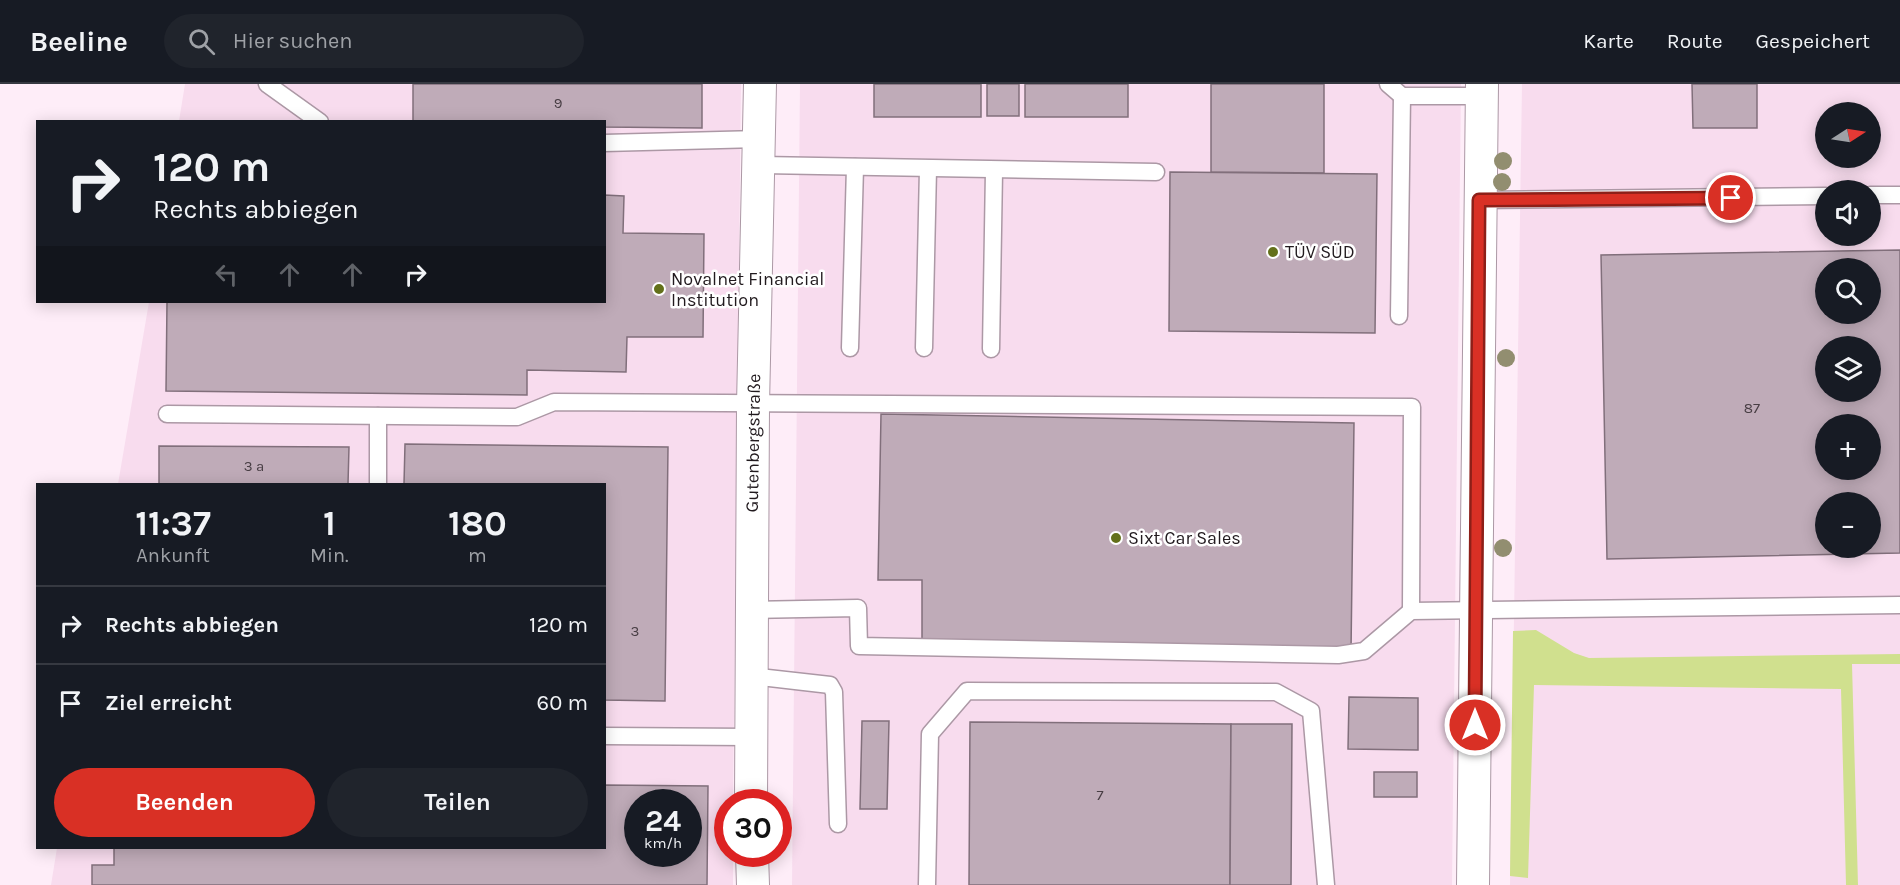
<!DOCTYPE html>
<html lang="de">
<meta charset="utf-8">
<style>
:root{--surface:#171b24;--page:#20242c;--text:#f1f3f6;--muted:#9ea1a6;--line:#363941;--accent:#d93025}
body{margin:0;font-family:Karla,sans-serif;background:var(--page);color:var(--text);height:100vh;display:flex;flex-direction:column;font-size:22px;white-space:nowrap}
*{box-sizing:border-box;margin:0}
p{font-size:20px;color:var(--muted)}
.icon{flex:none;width:33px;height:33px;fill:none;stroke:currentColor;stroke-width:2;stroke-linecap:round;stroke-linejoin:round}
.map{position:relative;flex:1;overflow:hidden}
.details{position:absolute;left:36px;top:399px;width:570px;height:366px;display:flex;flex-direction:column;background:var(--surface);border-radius:0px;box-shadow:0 3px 15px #0003}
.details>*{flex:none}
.banner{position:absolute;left:36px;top:36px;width:570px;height:183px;border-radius:0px;box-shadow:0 3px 15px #0003;background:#171b24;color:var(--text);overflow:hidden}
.needle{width:39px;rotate:78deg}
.tools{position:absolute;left:1815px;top:18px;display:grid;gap:12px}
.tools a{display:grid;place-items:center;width:66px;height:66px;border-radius:50%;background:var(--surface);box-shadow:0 3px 15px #0003;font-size:30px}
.speed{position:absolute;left:624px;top:705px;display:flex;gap:12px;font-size:30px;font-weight:700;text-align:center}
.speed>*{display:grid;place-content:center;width:78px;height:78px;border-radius:50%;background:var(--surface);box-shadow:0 3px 15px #0003;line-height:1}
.speed small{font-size:15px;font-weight:400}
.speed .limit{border:9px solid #d22;background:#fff;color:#111}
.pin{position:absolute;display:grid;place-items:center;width:51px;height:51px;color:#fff;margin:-26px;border:3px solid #fff;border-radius:50%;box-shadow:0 2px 6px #0007}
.me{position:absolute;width:66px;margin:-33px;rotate:0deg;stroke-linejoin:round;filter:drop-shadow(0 0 4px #0008)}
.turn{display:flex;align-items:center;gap:21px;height:126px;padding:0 18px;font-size:27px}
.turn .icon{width:78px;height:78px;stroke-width:2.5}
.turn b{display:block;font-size:42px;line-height:51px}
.lanes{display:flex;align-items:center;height:57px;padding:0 18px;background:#0003;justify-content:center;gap:30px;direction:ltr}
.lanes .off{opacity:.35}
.eta{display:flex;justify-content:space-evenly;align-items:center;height:102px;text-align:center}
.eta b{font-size:36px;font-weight:700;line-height:42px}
.action{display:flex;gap:12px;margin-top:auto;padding:12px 18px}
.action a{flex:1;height:69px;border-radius:36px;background:var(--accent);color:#fff;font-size:24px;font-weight:700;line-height:69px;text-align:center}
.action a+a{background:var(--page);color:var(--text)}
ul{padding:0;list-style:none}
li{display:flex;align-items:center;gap:18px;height:78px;padding:0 18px;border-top:2px solid var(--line)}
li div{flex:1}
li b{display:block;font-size:22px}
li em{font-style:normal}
header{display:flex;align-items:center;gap:36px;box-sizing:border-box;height:84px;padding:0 30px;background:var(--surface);border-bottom:2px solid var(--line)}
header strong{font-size:28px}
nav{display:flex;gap:33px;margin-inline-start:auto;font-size:21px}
.search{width:420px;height:54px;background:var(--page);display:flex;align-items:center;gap:15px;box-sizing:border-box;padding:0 21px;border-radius:33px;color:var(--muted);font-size:22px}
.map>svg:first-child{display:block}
.built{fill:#f8dcee;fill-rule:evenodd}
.green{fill:#d0e08e}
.building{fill:#bfabb8;stroke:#816f7b;stroke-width:1.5;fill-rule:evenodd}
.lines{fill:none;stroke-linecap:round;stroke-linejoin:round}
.lane-casing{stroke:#ac98a5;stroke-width:19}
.street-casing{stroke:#ac98a5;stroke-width:34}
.lane{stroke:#fff;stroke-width:16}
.street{stroke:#fff;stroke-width:32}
.tree{fill:#928e70}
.route-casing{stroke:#8d1f18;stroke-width:15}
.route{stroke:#d93025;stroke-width:10}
.poi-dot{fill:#63701a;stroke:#fff;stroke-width:2}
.labels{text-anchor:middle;stroke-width:5;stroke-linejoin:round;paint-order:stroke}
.number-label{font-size:15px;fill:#483e44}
.poi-label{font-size:18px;fill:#211a1e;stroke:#fff;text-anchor:start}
.street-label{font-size:18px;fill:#211a1e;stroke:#fff}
</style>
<header>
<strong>Beeline</strong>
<div class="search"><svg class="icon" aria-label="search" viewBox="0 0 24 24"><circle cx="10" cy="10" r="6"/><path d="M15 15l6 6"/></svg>Hier suchen</div>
<nav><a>Karte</a><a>Route</a><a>Gespeichert</a></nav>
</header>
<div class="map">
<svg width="1900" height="801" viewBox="0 0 1900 801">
<rect width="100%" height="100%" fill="#feedf8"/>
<g class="built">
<path d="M 185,0 L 741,0 L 733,718 L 728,718 L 728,770 L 733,770 L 733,801 L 51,801 L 57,764 L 604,764 L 604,400 L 118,400 L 149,218 L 604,218 L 604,38 L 179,37 ZM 638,718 L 688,718 L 688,770 L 638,770 Z"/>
<polygon points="800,0 1461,0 1452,801 792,801"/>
<path d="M 1522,0 L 1900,0 L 1900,801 L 1510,801 ZM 1826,28 L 1870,28 L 1870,74 L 1826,74 ZM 1826,106 L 1870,106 L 1870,152 L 1826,152 ZM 1826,184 L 1870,184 L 1870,230 L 1826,230 ZM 1826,262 L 1870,262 L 1870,308 L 1826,308 ZM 1826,340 L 1870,340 L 1870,386 L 1826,386 ZM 1826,418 L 1870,418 L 1870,464 L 1826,464 Z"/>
</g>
<polygon class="green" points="1536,546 1574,569 1589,574 1900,570 1900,580 1852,580 1858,801 1846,801 1841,605 1534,601 1528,794 1510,792 1513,547"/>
<g class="building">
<polygon points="413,0 702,0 702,44 604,43 604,38 413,38"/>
<rect x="874" y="0" width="107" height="33"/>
<rect x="987" y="0" width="32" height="32"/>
<rect x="1025" y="0" width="103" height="33"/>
<polygon points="1211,0 1324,0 1324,89 1211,88"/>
<polygon points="1692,0 1757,0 1757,44 1693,44"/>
<polygon points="1170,88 1377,90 1375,249 1169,247"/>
<polygon points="604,111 624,112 623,149 704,150 703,253 627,253 626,288 527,286 527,311 166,307 167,218 604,218"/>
<path d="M 1900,166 L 1900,469 L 1607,475 L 1601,171 ZM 1826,184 L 1870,184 L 1870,230 L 1826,230 ZM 1826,262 L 1870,262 L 1870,308 L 1826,308 ZM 1826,340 L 1870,340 L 1870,386 L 1826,386 ZM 1826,418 L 1870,418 L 1870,464 L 1826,464 Z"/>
<polygon points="881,330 1354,339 1351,567 922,559 922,496 878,496"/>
<polygon points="405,360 668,363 665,617 604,616 604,400 404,400"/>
<polygon points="159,362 349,363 348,400 159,400"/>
<polygon points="1349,613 1418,614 1418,666 1348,665"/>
<polygon points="862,637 889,637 887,725 860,725"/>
<polygon points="970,638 1231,640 1230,801 969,801"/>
<polygon points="1231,640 1292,640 1291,801 1230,801"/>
<rect x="1374" y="688" width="43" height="25"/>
<path d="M 604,701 L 708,702 L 707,801 L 92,801 L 92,781 L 114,781 L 114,764 L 604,764 ZM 638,718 L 688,718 L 688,770 L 638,770 Z"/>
</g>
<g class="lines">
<defs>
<g id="lane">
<polyline points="267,0 320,38"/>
<polyline points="1388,0 1402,12 1482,12"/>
<polyline points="604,59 759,55"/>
<polyline points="758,81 1156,88"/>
<polyline points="1870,111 1900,111"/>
<polyline points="1479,116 1826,112"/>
<polyline points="1399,232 1402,12"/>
<polyline points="850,264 855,83"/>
<polyline points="924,264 928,85"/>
<polyline points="991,265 994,87"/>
<polyline points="167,330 517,333 554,318 1412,323 1411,527"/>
<polyline points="378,400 378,332"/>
<polyline points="751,526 858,524 859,562 1338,571 1364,567 1411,527 1900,521"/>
<polyline points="751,592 830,601 834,608 838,740"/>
<polyline points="604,652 750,653"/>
<polyline points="927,801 930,650 967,607 1276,608 1311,627 1326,801"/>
</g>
<g id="street">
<polyline points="751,718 753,321 760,0"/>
<polyline points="752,770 753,801"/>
<polyline points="1473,801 1482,0"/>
</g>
</defs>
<use href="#lane" class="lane-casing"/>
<use href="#street" class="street-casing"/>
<use href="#lane" class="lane"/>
<use href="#street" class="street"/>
</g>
<g class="tree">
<circle cx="1503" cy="77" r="9"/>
<circle cx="1502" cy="98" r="9"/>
<circle cx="1506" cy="274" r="9"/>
<circle cx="1503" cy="464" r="9"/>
</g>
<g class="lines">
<defs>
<polyline id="route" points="1475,641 1479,116 1731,114"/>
</defs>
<use href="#route" class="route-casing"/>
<use href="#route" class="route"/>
</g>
<g class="poi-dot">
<circle cx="1273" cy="168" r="6"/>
<circle cx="659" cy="205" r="6"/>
<circle cx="1116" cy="454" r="6"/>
</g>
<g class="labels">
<g class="number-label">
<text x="558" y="24">9</text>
<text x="1752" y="329">87</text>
<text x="254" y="387">3 a</text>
<text x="635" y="552">3</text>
<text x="1100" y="716">7</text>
</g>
<g class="poi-label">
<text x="1285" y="174">TÜV SÜD</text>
<text x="671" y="201">Novalnet Financial<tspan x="671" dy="21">Institution</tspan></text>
<text x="1128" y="460">Sixt Car Sales</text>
</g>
<g class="street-label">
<text transform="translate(753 359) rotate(-89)" y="6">Gutenbergstraße</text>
</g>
</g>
</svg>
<div class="tools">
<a><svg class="needle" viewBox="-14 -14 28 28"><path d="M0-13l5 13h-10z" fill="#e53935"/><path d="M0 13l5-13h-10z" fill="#9ea1a6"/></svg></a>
<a><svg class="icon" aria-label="sound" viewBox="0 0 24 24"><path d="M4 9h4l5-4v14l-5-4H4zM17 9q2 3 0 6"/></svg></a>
<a><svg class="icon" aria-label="search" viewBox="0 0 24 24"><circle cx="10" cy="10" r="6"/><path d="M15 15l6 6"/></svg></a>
<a><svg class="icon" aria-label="layers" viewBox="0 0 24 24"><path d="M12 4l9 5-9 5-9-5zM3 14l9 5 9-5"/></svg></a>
<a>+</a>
<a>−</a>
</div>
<div class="speed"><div>24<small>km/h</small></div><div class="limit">30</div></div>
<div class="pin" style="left:1731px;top:114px;background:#d93025"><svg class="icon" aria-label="arrive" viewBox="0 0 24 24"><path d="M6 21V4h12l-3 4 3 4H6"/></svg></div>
<svg class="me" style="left:1475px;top:641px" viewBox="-20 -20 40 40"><circle r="17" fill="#d93025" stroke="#fff" stroke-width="3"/><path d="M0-11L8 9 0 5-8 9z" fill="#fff"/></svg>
<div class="banner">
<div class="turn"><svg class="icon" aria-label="right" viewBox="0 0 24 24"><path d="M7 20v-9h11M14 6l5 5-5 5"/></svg><div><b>120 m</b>Rechts abbiegen</div></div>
<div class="lanes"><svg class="icon off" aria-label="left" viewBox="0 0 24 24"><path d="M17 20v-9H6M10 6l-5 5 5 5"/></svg><svg class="icon off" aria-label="ahead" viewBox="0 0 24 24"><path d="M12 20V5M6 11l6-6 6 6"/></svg><svg class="icon off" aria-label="ahead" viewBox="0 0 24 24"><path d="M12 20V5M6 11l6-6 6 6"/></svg><svg class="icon" aria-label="right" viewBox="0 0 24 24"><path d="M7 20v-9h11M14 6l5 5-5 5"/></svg></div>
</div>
<section class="details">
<div class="eta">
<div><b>11:37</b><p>Ankunft</p></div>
<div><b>1</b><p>Min.</p></div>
<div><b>180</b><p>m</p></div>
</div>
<ul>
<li><svg class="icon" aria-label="right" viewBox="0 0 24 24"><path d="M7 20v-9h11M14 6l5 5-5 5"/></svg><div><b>Rechts abbiegen</b></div><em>120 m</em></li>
<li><svg class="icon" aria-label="arrive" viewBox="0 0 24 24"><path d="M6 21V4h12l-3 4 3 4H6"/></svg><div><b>Ziel erreicht</b></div><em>60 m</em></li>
</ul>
<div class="action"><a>Beenden</a><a>Teilen</a></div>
</section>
</div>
